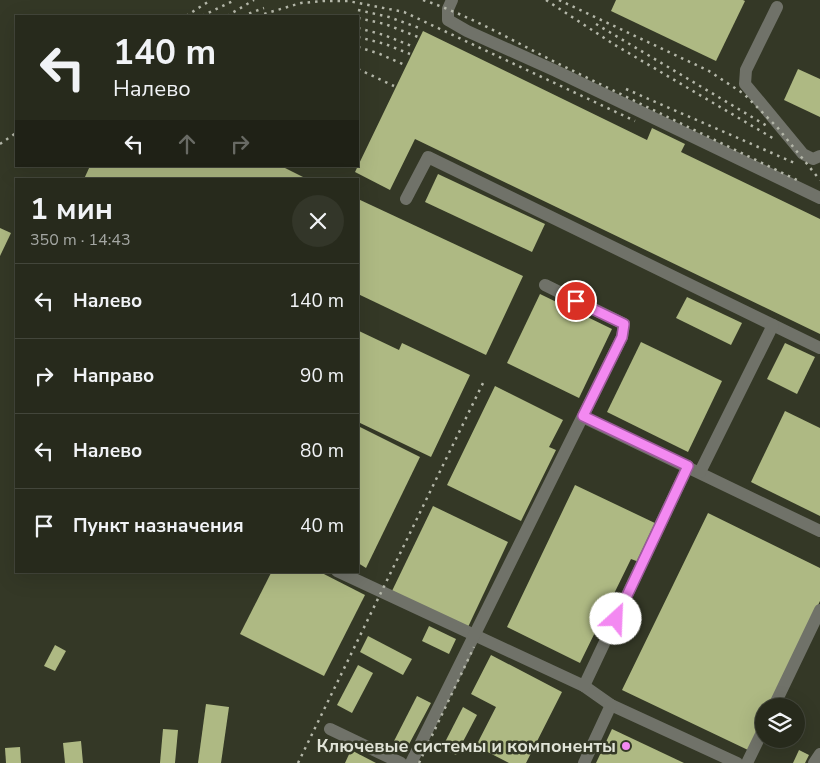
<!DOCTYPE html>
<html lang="ru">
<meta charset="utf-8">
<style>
:root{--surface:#272a1c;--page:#333629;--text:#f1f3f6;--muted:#a4a7a3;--line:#43463b}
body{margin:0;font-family:"Nunito Sans",sans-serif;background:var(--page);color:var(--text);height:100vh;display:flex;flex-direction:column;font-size:19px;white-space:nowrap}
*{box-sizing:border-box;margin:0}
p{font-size:16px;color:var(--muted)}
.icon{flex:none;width:28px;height:28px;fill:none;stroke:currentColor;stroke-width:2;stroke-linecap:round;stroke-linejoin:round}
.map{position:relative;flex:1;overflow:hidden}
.panel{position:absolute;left:15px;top:178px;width:344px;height:395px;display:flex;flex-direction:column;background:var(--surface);border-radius:0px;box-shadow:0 5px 20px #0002,0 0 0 1px var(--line)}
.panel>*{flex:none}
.guide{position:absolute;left:15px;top:15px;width:344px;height:152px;border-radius:0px;box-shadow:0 5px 20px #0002,0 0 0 1px var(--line);background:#272a1c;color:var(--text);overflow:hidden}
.buttons{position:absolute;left:755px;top:698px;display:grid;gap:10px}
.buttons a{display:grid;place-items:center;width:50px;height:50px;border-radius:50%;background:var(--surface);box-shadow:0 5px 20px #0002,0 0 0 1px var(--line);font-size:25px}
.pin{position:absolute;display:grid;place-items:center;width:42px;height:42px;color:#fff;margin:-21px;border:2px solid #fff;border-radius:50%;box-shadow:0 1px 5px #0007}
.me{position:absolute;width:55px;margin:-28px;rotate:25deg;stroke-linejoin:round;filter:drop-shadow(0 0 4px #0008)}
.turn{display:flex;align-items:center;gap:18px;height:105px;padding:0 15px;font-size:22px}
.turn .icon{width:65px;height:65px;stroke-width:2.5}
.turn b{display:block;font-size:35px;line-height:42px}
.lanes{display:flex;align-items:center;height:48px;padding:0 15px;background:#0003;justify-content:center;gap:25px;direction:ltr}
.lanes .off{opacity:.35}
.round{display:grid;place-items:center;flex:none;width:52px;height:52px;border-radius:26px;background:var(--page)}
.head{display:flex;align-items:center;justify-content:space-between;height:85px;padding:0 15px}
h1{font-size:30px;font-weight:700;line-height:38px}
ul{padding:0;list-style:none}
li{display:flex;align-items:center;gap:15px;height:75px;padding:0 15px;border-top:1px solid var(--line)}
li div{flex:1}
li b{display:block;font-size:19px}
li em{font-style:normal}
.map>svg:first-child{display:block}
.building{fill:#aeb983}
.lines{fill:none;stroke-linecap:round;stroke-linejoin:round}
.minor{stroke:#707269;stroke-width:12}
.rail{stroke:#b4b7a9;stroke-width:2.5;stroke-dasharray:2.5 5;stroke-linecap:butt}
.route-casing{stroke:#9e599d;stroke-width:12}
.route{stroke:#f389f1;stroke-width:9}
.poi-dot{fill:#f389f1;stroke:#343826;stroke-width:2}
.labels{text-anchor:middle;stroke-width:5;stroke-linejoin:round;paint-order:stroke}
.poi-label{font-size:18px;font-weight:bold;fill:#e0e3d7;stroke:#343826;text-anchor:end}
</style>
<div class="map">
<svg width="820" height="763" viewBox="0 0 820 763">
<rect width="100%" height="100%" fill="#343826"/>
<g class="building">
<polygon points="616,0 743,0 745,1 716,61 611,11"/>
<polygon points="423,31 647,140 652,128 685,144 681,152 820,219 820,334 415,139 390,190 355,172"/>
<polygon points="798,69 820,79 820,117 784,100"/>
<polygon points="90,166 281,166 307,179 84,179"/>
<polygon points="438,174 545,224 532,252 425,202"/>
<polygon points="358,199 523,276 486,355 358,294"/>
<polygon points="0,228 11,233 0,256"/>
<polygon points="540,294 612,329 579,398 507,363"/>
<polygon points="687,297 742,323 731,345 676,318"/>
<polygon points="359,331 399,350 402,343 470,375 431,457 358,422 358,335"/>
<polygon points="641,342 722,381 688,452 607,412"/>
<polygon points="785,343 815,357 797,394 767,379"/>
<polygon points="495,386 563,420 549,447 556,450 521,521 447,485"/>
<polygon points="785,411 820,428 820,516 751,482"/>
<polygon points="358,426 420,457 366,568 358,563"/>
<polygon points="575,485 657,524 639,562 631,559 580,663 507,627"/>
<polygon points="433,506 508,542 468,627 392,591"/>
<polygon points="708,513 820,568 820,601 769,706 764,706 764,717 748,750 622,690"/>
<polygon points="272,571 318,571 365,595 324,676 240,634"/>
<polygon points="429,626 456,639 449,654 422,641"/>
<polygon points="368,636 412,659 403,675 360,652"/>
<polygon points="55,645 66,651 55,671 44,666"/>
<polygon points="491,655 562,692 526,763 509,763 476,746 496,707 471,694"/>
<polygon points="358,665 373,673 352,713 337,705"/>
<polygon points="417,696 431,703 407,748 394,741"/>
<polygon points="206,704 229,707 221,763 198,763"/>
<polygon points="463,707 477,715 456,755 442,748"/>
<polygon points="163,729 178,730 175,763 160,763"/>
<polygon points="612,729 684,763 596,763"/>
<polygon points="81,741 83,763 65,763 63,743"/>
<polygon points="20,747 21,763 6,763 5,748"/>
<polygon points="351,750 376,763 345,763"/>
<polygon points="799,750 809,755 805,763 793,763"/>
</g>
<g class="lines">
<g class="minor">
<polyline points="452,0 448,9 448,20 467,31 556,71 820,198"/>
<polyline points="777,7 746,70 745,84 803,154 813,159 820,156"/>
<polyline points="406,199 428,157 820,348"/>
<polyline points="583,417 820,531"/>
<polyline points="700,472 773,325"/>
<polyline points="337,571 584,686 611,705 737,763"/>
<polyline points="584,686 688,466"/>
<polyline points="774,706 820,610"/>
<polyline points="330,729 401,763"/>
<polyline points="411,763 622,337 624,324 545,285"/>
<polyline points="584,763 611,705"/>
<polyline points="747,763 764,728"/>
<polyline points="814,763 820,754"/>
</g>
<g class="rail">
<path d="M 423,0 C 471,16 515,42 561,65 C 641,104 721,143 801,182"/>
<polyline points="546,0 615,45 776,140"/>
<polyline points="559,0 709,71 744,94 777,127 820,180"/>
<polyline points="358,10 389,17 422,29"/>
<polyline points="186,16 211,0"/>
<polyline points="202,16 235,0"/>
<polyline points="227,16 254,0"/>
<polyline points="242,16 264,8"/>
<polyline points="257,16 301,3 324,1 348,1 404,12 635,121"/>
<polyline points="312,16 340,16"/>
<polyline points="358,18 385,24 418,37"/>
<polyline points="596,24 767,126"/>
<polyline points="358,28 384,35 414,47"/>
<polyline points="358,37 385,44 410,54"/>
<polyline points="358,47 380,54 405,65"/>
<polyline points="358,69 394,86"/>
<polyline points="626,89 797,164"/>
<polyline points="0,144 16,133"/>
<polyline points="298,763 484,381"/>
<polyline points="419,763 474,647"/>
</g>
</g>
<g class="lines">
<defs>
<polyline id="route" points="576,301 624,324 622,337 583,416 688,466 616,619"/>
</defs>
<use href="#route" class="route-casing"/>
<use href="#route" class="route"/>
</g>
<circle class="poi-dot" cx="626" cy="746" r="5"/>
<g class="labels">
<g class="poi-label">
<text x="616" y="752">Ключевые системы и компоненты</text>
</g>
</g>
</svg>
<div class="buttons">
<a><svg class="icon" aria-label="layers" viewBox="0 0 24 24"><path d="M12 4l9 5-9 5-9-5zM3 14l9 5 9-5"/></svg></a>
</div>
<div class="pin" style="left:576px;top:301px;background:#d93025"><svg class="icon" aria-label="arrive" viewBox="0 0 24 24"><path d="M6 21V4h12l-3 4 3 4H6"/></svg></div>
<svg class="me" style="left:616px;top:619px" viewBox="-20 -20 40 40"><circle r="19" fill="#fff"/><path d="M0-13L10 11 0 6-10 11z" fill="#f389f1"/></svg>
<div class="guide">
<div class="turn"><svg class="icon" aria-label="left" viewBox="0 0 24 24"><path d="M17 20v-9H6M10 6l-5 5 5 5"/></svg><div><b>140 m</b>Налево</div></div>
<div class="lanes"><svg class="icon" aria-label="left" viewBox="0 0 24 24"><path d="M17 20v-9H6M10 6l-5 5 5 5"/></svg><svg class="icon off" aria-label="ahead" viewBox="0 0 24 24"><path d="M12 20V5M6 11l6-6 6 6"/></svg><svg class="icon off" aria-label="right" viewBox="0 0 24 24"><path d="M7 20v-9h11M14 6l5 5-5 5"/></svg></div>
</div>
<section class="panel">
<div class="head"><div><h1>1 мин</h1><p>350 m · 14:43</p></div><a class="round"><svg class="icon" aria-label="close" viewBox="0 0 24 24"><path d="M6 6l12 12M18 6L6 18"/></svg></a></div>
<ul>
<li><svg class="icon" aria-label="left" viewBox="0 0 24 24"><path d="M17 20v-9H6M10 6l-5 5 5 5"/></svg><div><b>Налево</b></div><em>140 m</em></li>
<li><svg class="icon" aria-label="right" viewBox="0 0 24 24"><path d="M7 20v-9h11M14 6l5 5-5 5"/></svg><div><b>Направо</b></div><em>90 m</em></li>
<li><svg class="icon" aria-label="left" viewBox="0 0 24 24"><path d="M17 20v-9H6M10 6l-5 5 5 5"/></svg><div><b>Налево</b></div><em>80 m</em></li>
<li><svg class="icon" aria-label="arrive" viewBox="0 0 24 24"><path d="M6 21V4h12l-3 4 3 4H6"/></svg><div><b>Пункт назначения</b></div><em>40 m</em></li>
</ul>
</section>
</div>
